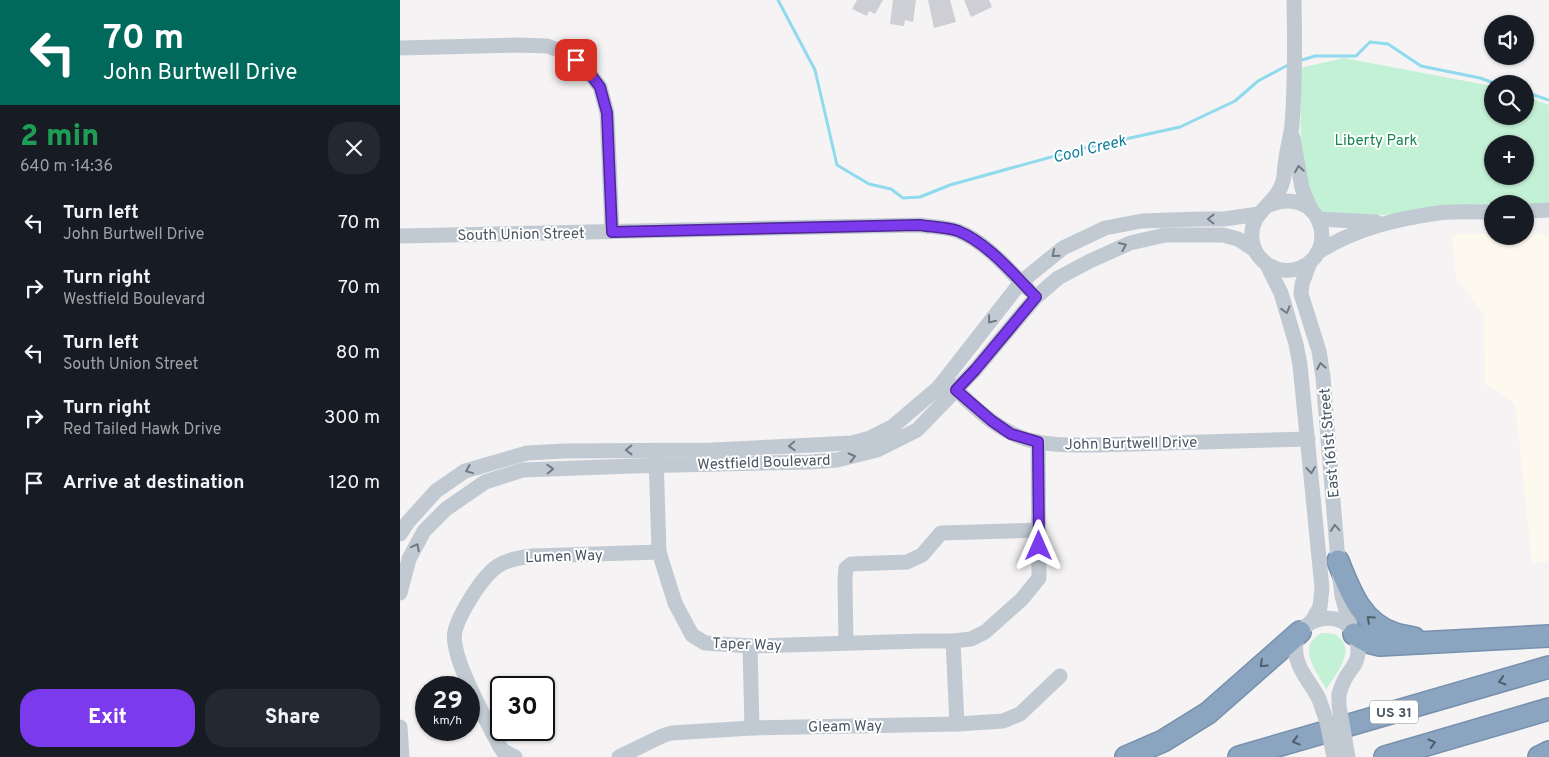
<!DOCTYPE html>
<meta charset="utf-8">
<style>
:root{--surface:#171b24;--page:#242831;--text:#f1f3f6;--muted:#9ea1a6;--accent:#7c3aed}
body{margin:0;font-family:Overpass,sans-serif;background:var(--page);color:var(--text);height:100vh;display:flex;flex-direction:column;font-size:19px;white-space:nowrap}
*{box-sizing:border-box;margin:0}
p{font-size:16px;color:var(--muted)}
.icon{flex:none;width:28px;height:28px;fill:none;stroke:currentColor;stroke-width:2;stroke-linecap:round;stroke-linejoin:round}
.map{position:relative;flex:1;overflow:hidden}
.side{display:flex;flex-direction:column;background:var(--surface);width:400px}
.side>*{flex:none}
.guide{background:#00695c;color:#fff;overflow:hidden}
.tools{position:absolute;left:1084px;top:15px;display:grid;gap:10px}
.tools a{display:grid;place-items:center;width:50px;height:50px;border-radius:50%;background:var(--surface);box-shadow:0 1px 4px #0004;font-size:25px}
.speed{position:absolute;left:15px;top:676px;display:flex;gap:10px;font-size:25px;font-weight:700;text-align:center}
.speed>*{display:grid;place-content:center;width:65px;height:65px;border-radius:50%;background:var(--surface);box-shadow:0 1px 4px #0004;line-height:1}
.speed small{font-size:12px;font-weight:400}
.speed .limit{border:2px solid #111;border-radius:8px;background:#fff;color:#111}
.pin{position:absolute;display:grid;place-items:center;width:42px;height:42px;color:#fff;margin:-21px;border-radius:10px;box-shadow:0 2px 8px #0006}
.me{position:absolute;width:55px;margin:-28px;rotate:0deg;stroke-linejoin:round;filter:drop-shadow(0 0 4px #0008)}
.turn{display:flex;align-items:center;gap:18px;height:105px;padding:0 20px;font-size:22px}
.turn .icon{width:65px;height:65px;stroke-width:2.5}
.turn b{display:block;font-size:35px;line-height:42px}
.round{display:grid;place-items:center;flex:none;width:52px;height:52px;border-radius:20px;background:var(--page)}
.summary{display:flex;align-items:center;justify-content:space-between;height:85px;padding:0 20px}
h1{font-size:30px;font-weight:800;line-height:38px;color:#1e9e55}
.button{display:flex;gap:10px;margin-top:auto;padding:10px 20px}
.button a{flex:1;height:58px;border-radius:20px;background:var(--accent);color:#fff;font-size:20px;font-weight:800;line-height:58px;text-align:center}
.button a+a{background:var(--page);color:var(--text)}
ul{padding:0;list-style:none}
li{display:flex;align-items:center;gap:15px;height:65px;padding:0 20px}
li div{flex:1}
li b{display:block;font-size:19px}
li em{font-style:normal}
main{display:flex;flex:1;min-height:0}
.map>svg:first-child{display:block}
.commercial{fill:#fdf9ef}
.green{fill:#c3f1d5;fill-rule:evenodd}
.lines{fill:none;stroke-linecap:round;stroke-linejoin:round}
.stream{stroke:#90daee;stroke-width:3}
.building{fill:#cdcfd5}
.highway-casing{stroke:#7690ad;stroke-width:24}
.minor{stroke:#c1cad2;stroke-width:15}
.highway{stroke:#8ba5c1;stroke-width:21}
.minor-bridge{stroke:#c1cad2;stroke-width:15}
.oneway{stroke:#6e7983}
.oneway2{stroke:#505e6b}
.route-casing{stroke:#51269a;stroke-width:12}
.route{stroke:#7c3aed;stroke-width:9}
.labels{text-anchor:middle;stroke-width:4;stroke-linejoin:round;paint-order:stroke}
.shield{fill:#fff;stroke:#808990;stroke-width:1}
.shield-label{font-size:14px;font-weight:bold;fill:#4a5661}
.park-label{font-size:15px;fill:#17864f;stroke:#fff}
.street-label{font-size:15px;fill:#4a5661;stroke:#fff}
.water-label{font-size:16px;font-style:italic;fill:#0c7c9b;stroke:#fff}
</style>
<main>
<section class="side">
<div class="guide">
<div class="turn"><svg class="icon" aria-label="left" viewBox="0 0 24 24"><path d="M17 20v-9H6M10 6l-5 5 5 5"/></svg><div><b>70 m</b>John Burtwell Drive</div></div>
</div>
<div class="summary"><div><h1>2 min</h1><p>640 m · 14:36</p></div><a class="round"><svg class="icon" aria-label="close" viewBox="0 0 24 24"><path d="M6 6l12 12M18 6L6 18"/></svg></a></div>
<ul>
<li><svg class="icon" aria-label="left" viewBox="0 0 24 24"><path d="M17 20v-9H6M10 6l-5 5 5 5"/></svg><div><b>Turn left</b><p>John Burtwell Drive</p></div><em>70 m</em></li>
<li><svg class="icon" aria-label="right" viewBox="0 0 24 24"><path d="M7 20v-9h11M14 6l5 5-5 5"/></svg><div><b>Turn right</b><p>Westfield Boulevard</p></div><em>70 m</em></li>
<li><svg class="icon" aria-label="left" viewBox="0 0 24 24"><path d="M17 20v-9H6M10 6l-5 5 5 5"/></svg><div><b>Turn left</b><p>South Union Street</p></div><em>80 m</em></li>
<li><svg class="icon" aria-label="right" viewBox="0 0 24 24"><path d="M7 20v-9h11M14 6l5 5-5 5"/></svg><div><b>Turn right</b><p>Red Tailed Hawk Drive</p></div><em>300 m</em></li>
<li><svg class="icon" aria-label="arrive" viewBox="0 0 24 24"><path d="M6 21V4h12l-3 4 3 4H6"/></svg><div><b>Arrive at destination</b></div><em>120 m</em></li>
</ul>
<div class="button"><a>Exit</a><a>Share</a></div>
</section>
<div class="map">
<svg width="1149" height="757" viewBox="0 0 1149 757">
<rect width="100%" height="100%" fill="#f5f3f3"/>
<polygon class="commercial" points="1092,234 1092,236 1125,236 1125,234 1149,234 1149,562 1132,563 1115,403 1085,384 1084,316 1056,277 1052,234"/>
<g class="green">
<path d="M 944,58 L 1092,86 L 1092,116 L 1125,116 L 1125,96 L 1149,105 L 1149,210 L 1125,204 L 1092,204 L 1092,212 L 932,216 L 924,214 L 915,209 L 907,189 L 901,153 L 900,68 ZM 1092,144 L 1125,144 L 1125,176 L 1092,176 Z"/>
<path d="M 922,633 C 925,633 931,633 934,634 C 938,635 941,639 943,642 C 952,656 934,677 926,689 C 917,671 895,646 922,633 Z"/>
</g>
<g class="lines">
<g class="stream">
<polyline points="378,0 415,70 437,165 469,184 491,189 503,198 520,197 550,185 680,149 780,127 835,101 858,81 890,64"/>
<polyline points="899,61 915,56 956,56 970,42 988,44 1021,66 1080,78 1097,84"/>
<polyline points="1125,92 1149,100"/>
</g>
</g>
<g class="building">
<polygon points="457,0 483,0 475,14 469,11 467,16 452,9"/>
<polygon points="493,0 516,0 513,22 505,20 504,26 490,24"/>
<polygon points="528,0 550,0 556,22 534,28"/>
<polygon points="564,0 589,0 592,7 571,17"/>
</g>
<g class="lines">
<defs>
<g id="highway">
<path d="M 938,561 C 950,591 961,623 995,634 C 1001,636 1008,637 1014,638"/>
<polyline points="954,634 968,642 980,645 1149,636"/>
<polyline points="726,757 763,741 808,713 900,632"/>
<polyline points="839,757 1149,667"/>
<polyline points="985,757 1149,709"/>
<polyline points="1139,757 1149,752"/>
</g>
</defs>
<use href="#highway" class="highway-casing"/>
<g class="minor">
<polyline points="0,48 119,45 147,46 168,53 185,67 200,87 207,113 212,231"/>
<polyline points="893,138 902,188 911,210"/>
<path d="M 867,206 C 921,182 941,252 900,268 C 879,276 854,262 852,239 C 849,211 877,205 883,181 C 885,174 884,166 886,159 C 887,147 891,136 892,125 C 895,84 895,42 894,0"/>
<polyline points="1125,211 1149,210"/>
<polyline points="918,219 976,222"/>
<path d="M 0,236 L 519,225 C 532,227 546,227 558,231 C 586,242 607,268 628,289"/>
<path d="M 917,253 C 953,229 996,219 1038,213 C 1056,211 1075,212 1092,212"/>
<polyline points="910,262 902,284 901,294 919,351 923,377 938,561 942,596 951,628"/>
<polyline points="867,265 881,293 896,344 900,365 922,588 920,607 912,621"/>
<path d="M 549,383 C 575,408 602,436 638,442 C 657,446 678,445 697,445 L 908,439"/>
<polyline points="256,456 259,552 275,603 292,635 305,643 350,646 522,641 553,641 571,639 585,632 622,599 639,578 638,442"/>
<polyline points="0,534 8,522 36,491 65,471 127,453 164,451 312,450 452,443 470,438 492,427 538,388 621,282 663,248 705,228 742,221 800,219 824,219 859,214"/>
<polyline points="0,593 9,559 24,531 46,509 85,482 123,470 233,466 410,462 437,460 477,450 517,430 575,370 636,297 658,278 690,261 730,243 765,235 823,235 838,239 855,250"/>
<polyline points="553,641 557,724"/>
<polyline points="446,643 445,580 446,568 451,564 507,562 522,555 541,533 639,530"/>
<polyline points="350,646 352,728"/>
<path d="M 919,699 C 913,686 900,673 897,659 C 884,612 960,600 958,653 C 958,662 951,669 946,677 C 943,682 941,688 939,694"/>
<polyline points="0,727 2,757"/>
<path d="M 115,757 L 103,751 L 99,745 C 87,721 49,655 55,631 C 58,618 67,604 74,593 C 91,567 101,559 133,556 L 259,552"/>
<polyline points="219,757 262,736 271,733 352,728 557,724 603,721 620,714 660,676"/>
</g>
<use href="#highway" class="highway"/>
<g class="minor-bridge">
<polyline points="939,694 939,706 948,757"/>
<polyline points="919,699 927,722 934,757"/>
</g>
</g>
<defs><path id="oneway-chevron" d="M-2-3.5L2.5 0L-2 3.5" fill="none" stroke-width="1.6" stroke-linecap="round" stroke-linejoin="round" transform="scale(1.25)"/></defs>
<g class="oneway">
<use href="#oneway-chevron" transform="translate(899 169) rotate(-99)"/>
<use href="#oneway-chevron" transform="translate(811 219) rotate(-179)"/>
<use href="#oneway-chevron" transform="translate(723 246) rotate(-23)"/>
<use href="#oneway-chevron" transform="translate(655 254) rotate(141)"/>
<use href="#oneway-chevron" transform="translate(886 310) rotate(73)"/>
<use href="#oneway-chevron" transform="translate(591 320) rotate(128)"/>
<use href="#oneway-chevron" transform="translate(921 366) rotate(-100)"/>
<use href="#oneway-chevron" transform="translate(392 446) rotate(177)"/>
<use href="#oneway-chevron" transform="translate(229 450) rotate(179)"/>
<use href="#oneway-chevron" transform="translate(452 457) rotate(-14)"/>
<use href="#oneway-chevron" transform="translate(150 469) rotate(-2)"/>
<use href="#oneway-chevron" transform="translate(69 470) rotate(158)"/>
<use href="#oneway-chevron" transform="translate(911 470) rotate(84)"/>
<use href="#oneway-chevron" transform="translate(935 528) rotate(-95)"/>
<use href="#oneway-chevron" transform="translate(16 547) rotate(-62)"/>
</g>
<g class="oneway2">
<use href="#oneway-chevron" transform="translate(970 619) rotate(-138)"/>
<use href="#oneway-chevron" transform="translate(863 664) rotate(137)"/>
<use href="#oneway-chevron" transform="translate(1102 681) rotate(164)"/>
<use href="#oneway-chevron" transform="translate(896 741) rotate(164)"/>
<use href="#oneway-chevron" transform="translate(1032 743) rotate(-16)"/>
</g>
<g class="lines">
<defs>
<path id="route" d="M 176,60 L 185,67 L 200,87 L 207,113 L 212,232 L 519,225 C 532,227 546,227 558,231 C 588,243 614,275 636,297 L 575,370 L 556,390 L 592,421 L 611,434 L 638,442 L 639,546"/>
</defs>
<use href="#route" class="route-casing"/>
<use href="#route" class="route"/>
</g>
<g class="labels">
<rect class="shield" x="970" y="700.5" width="48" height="23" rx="4"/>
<g class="shield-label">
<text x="994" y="717">US 31</text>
</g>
<g class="park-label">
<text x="976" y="145">Liberty Park</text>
</g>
<g class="street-label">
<text transform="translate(121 234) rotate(-1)" y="5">South Union Street</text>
<text transform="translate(731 443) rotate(-1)" y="5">John Burtwell Drive</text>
<text transform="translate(929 443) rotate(-95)" y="5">East 161st Street</text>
<text transform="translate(364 462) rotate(-2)" y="5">Westfield Boulevard</text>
<text transform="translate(164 556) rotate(-2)" y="5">Lumen Way</text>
<text transform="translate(347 644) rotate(2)" y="5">Taper Way</text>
<text transform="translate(445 726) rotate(-1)" y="5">Gleam Way</text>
</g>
<g class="water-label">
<text transform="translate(689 148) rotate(-14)" y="6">Cool Creek</text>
</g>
</g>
</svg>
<div class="tools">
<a><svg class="icon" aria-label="sound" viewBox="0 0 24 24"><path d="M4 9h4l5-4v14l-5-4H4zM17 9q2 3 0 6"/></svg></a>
<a><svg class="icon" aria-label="search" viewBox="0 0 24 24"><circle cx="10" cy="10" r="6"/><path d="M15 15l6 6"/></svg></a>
<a>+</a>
<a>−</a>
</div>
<div class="speed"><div>29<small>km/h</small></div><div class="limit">30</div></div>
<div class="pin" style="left:176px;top:60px;background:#d93025"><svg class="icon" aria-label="arrive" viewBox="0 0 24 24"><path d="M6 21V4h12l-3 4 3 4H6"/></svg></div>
<svg class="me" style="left:639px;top:546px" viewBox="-20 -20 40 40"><path d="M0-17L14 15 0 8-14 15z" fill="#7c3aed" stroke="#fff" stroke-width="4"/></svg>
</div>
</main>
